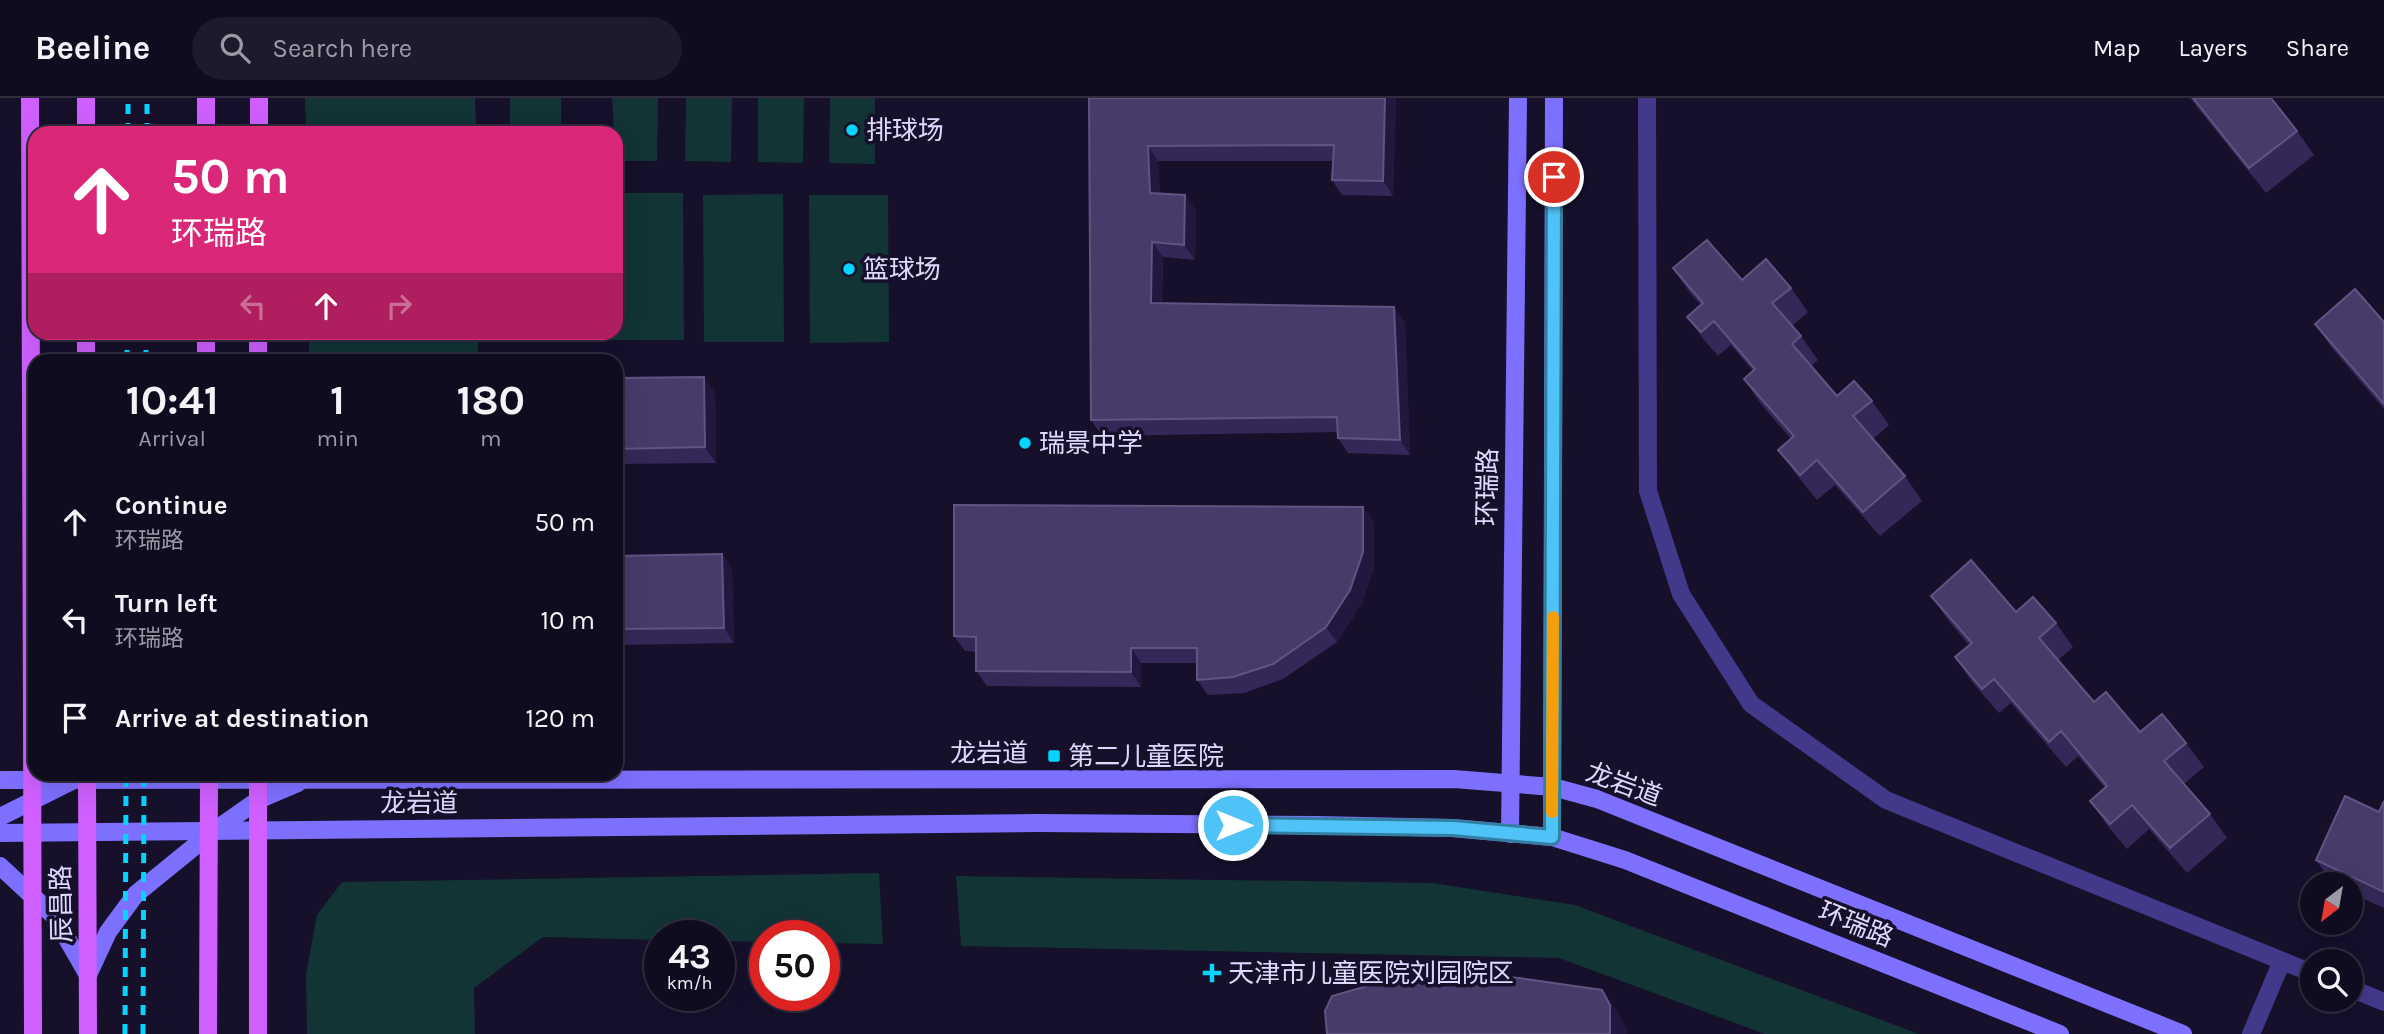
<!DOCTYPE html>
<meta charset="utf-8">
<style>
:root{--surface:#100c20;--page:#1e1a2d;--text:#f1f3f6;--muted:#9c9ba5;--line:#302c3e}
body{margin:0;font-family:Karla,"Noto Sans SC",sans-serif;background:var(--page);color:var(--text);height:100vh;display:flex;flex-direction:column;font-size:26px;white-space:nowrap}
*{box-sizing:border-box;margin:0}
p{font-size:23px;color:var(--muted)}
.icon{flex:none;width:38px;height:38px;fill:none;stroke:currentColor;stroke-width:2;stroke-linecap:round;stroke-linejoin:round}
.map{position:relative;flex:1;overflow:hidden}
.side{position:absolute;left:28px;top:256px;width:595px;height:427px;display:flex;flex-direction:column;background:var(--surface);border-radius:21px;box-shadow:0 7px 28px #0002,0 0 0 2px var(--line)}
.side>*{flex:none}
.banner{position:absolute;left:28px;top:28px;width:595px;height:214px;border-radius:21px;box-shadow:0 7px 28px #0002,0 0 0 2px var(--line);background:#db2777;color:#fff;overflow:hidden}
.needle{width:46px;rotate:211deg}
.tools{position:absolute;left:2300px;top:774px;display:grid;gap:14px}
.tools a{display:grid;place-items:center;width:63px;height:63px;border-radius:50%;background:var(--surface);box-shadow:0 7px 28px #0002,0 0 0 2px var(--line);font-size:35px}
.speed{position:absolute;left:644px;top:822px;display:flex;gap:14px;font-size:35px;font-weight:700;text-align:center}
.speed>*{display:grid;place-content:center;width:91px;height:91px;border-radius:50%;background:var(--surface);box-shadow:0 7px 28px #0002,0 0 0 2px var(--line);line-height:1}
.speed small{font-size:18px;font-weight:400}
.speed .limit{border:10px solid #d22;background:#fff;color:#111}
.pin{position:absolute;display:grid;place-items:center;width:60px;height:60px;color:#fff;margin:-30px;border:4px solid #fff;border-radius:50%;box-shadow:0 2px 7px #0007}
.me{position:absolute;width:77px;margin:-38px;rotate:90deg;stroke-linejoin:round;filter:drop-shadow(0 0 5px #0008)}
.turn{display:flex;align-items:center;gap:24px;height:147px;padding:0 28px;font-size:32px}
.turn .icon{width:91px;height:91px;stroke-width:2.5}
.turn b{display:block;font-size:49px;line-height:60px}
.lanes{display:flex;align-items:center;height:66px;padding:0 28px;background:#0003;justify-content:center;gap:35px;direction:ltr}
.lanes .off{opacity:.35}
.eta{display:flex;justify-content:space-evenly;align-items:center;height:119px;text-align:center}
.eta b{font-size:42px;font-weight:700;line-height:49px}
ul{padding:0;list-style:none}
li{display:flex;align-items:center;gap:21px;height:98px;padding:0 28px}
li div{flex:1}
li b{display:block;font-size:26px}
li em{font-style:normal}
header{display:flex;align-items:center;gap:42px;box-sizing:border-box;height:98px;padding:0 35px;background:var(--surface);border-bottom:2px solid var(--line)}
header strong{font-size:33px}
nav{display:flex;gap:38px;margin-inline-start:auto;font-size:24px}
.search{width:490px;height:63px;background:var(--page);display:flex;align-items:center;gap:18px;box-sizing:border-box;padding:0 24px;border-radius:38px;color:var(--muted);font-size:26px}
.map>svg:first-child{display:block}
.grass{fill:#123435}
.lines{fill:none;stroke-linecap:round;stroke-linejoin:round}
.service{stroke:#42398b;stroke-width:18}
.secondary{stroke:#7e70ff;stroke-width:18}
.primary{stroke:#cf60ff;stroke-width:18}
.rail{stroke:#05d4ff;stroke-width:5;stroke-dasharray:10 9;stroke-linecap:butt}
.wall{fill:#352859}
.shaded-wall{fill:#21173f}
.building{fill:#473b6a;stroke:#5f5482;stroke-width:2}
.route-casing{stroke:#337fa1;stroke-width:18}
.route{stroke:#4fc3f7;stroke-width:12}
.slow{stroke:#f59e0b;stroke-width:12}
.poi-dot{fill:#05d4ff;stroke:#16102b;stroke-width:2.5}
.labels{text-anchor:middle;stroke-width:7;stroke-linejoin:round;paint-order:stroke}
.poi-label{font-size:26px;fill:#e0d9ff;stroke:#16102b;text-anchor:start}
.street-label{font-size:26px;fill:#e0d9ff;stroke:#16102b}
</style>
<header>
<strong>Beeline</strong>
<div class="search"><svg class="icon" aria-label="search" viewBox="0 0 24 24"><circle cx="10" cy="10" r="6"/><path d="M15 15l6 6"/></svg>Search here</div>
<nav><a>Map</a><a>Layers</a><a>Share</a></nav>
</header>
<div class="map">
<svg width="2384" height="936" viewBox="0 0 2384 936">
<rect width="100%" height="100%" fill="#16102b"/>
<g class="grass">
<polygon points="305,0 475,0 476,35 306,35"/>
<rect x="510" y="0" width="51" height="35"/>
<polygon points="612,0 658,0 657,63 616,63"/>
<polygon points="686,0 732,0 731,64 685,63"/>
<polygon points="758,0 804,0 803,65 758,64"/>
<polygon points="830,0 875,0 875,66 829,65"/>
<polygon points="616,95 683,95 684,242 604,242 604,235 616,234"/>
<polygon points="783,96 784,244 704,244 703,97"/>
<polygon points="809,97 888,97 889,244 810,245"/>
<rect x="309" y="235" width="169" height="27"/>
<polygon points="500,235 580,235 580,240 500,241"/>
<polygon points="879,775 883,846 824,845 824,838 765,838 765,844 719,843 719,838 660,838 660,842 543,839 474,890 475,936 307,936 306,876 317,817 342,784"/>
<polygon points="956,778 1432,785 1575,807 1919,936 1765,936 1559,860 961,848"/>
</g>
<g class="lines">
<g class="service">
<polyline points="1647,0 1648,393 1681,496 1751,606 1886,702 2312,875"/>
<polyline points="2350,890 2384,904"/>
<polyline points="2251,936 2282,863"/>
</g>
<g class="secondary">
<polyline points="0,682 1454,681 1553,689 1597,701 2183,936"/>
<polyline points="0,719 72,683"/>
<polyline points="0,735 1037,725 1317,727 1453,730 1552,739 1625,762 2060,936"/>
<polyline points="1510,736 1518,0"/>
<polyline points="1552,739 1554,0"/>
<polyline points="0,768 54,818 88,877"/>
<polyline points="88,877 108,834 136,796 211,735 258,702 298,685"/>
</g>
<g class="primary">
<polyline points="30,0 33,936"/>
<polyline points="86,0 86,35"/>
<polyline points="206,35 206,0"/>
<polyline points="259,35 259,0"/>
<polyline points="86,234 86,262"/>
<polyline points="206,262 206,234"/>
<polyline points="258,262 258,234"/>
<polyline points="87,676 88,936"/>
<polyline points="208,936 209,676"/>
<polyline points="258,936 258,676"/>
</g>
<g class="rail">
<polyline points="128,35 128,0"/>
<polyline points="147,35 147,0"/>
<polyline points="127,262 127,234"/>
<polyline points="146,262 146,234"/>
<polyline points="125,936 126,676"/>
<polyline points="143,936 144,676"/>
</g>
</g>
<g class="wall">
<polygon points="1089,0 1396,0 1393,98 1342,97 1332,82 1333,63 1158,63 1160,96 1185,97 1196,113 1195,162 1163,159 1162,205 1394,209 1405,225 1410,357 1348,355 1338,340 1338,334 1102,338 1091,322"/>
<polygon points="2190,0 2271,0 2297,33 2314,57 2266,95"/>
<polygon points="1673,170 1791,190 1808,214 1792,228 1801,238 1818,262 1811,268 1837,298 1872,303 1889,327 1873,341 1905,378 1922,403 1880,438 1835,387 1817,402 1796,376 1778,352 1791,341 1761,306 1744,281 1753,273 1731,247 1718,258 1705,243 1687,219 1701,207 1690,195"/>
<polygon points="2384,224 2384,311 2332,250 2315,226"/>
<polygon points="616,280 715,294 716,365 616,366"/>
<polygon points="1374,424 1374,470 1361,507 1337,544 1283,581 1244,595 1208,597 1197,582 1197,565 1141,565 1141,589 987,588 976,573 976,554 965,553 954,538"/>
<polygon points="722,456 732,471 734,545 616,547 616,458"/>
<polygon points="1931,498 2016,514 2056,525 2073,549 2058,562 2094,604 2140,634 2186,645 2204,669 2184,686 2210,716 2227,740 2187,775 2149,731 2127,751 2107,727 2090,703 2105,690 2078,658 2066,669 2011,605 1999,615 1972,584 1955,559 1969,547 1948,522"/>
<polygon points="2384,703 2384,810 2350,795 2350,786 2333,786 2316,762 2379,714"/>
</g>
<g class="shaded-wall">
<polygon points="1385,0 1396,0 1393,98 1383,83"/>
<polygon points="1148,48 1158,63 1161,110 1150,95"/>
<polygon points="1185,97 1196,113 1195,162 1184,147"/>
<polygon points="1152,144 1163,159 1161,220 1151,205"/>
<polygon points="1394,209 1405,225 1410,357 1400,342"/>
<polygon points="704,279 715,294 716,365 705,349"/>
<polygon points="1363,409 1374,424 1374,470 1361,507 1337,544 1326,529"/>
<polygon points="722,456 732,471 734,545 724,530"/>
<polygon points="1131,550 1141,565 1141,589 1131,574"/>
<polygon points="1602,892 1619,916 1627,931 1627,936 1610,936"/>
</g>
<g class="building">
<polygon points="1089,0 1385,0 1383,83 1332,82 1334,47 1148,48 1150,95 1185,97 1184,147 1152,144 1151,205 1394,209 1400,342 1338,340 1337,319 1091,322"/>
<polygon points="2193,0 2271,0 2297,33 2249,70"/>
<polygon points="1707,142 1742,182 1766,161 1791,190 1772,205 1801,238 1792,246 1837,298 1854,283 1872,303 1853,318 1905,378 1863,414 1817,362 1800,377 1778,352 1794,338 1744,281 1755,271 1714,223 1701,234 1687,219 1703,205 1673,170"/>
<polygon points="2355,191 2384,224 2384,306 2315,226"/>
<polygon points="704,279 705,349 616,351 616,280"/>
<polygon points="954,407 1363,409 1363,454 1350,492 1326,529 1273,566 1233,579 1197,582 1197,550 1131,550 1131,574 976,573 976,539 954,538"/>
<polygon points="722,456 724,530 616,531 616,458"/>
<polygon points="1971,462 2016,514 2033,499 2056,525 2039,540 2094,604 2106,594 2140,634 2162,616 2186,645 2164,663 2210,716 2170,750 2132,707 2110,726 2090,703 2107,688 2061,633 2049,644 1994,581 1982,591 1955,559 1972,545 1931,498"/>
<polygon points="2345,698 2379,714 2384,703 2384,794 2316,762"/>
<polygon points="1472,876 1519,880 1602,892 1610,907 1610,936 1327,936 1325,913 1332,898 1381,884"/>
</g>
<g class="lines">
<defs>
<polyline id="route" points="1233,727 1453,730 1552,739 1554,79"/>
</defs>
<use href="#route" class="route-casing"/>
<use href="#route" class="route"/>
<polyline class="slow" points="1552,714 1553,519"/>
</g>
<g class="poi-dot">
<circle cx="852" cy="32" r="7"/>
<circle cx="849" cy="171" r="7"/>
<circle cx="1025" cy="345" r="7"/>
<rect x="1047" y="651" width="14" height="14" rx="3.5"/>
<path d="M1208.5 864.5h7v7h7v7h-7v7h-7v-7h-7v-7h7z"/>
</g>
<g class="labels">
<g class="poi-label">
<text x="866" y="41">排球场</text>
<text x="863" y="180">篮球场</text>
<text x="1039" y="354">瑞景中学</text>
<text x="1068" y="667">第二儿童医院</text>
<text x="1228" y="884">天津市儿童医院刘园院区</text>
</g>
<g class="street-label">
<text transform="translate(1487 389) rotate(-89)" y="9">环瑞路</text>
<text x="989" y="664">龙岩道</text>
<text transform="translate(1624 686) rotate(20)" y="9">龙岩道</text>
<text x="419" y="714">龙岩道</text>
<text transform="translate(61 806) rotate(-91)" y="9">辰昌路</text>
<text transform="translate(1856 826) rotate(22)" y="9">环瑞路</text>
</g>
</g>
</svg>
<div class="tools">
<a><svg class="needle" viewBox="-14 -14 28 28"><path d="M0-13l5 13h-10z" fill="#e53935"/><path d="M0 13l5-13h-10z" fill="#9c9ba5"/></svg></a>
<a><svg class="icon" aria-label="search" viewBox="0 0 24 24"><circle cx="10" cy="10" r="6"/><path d="M15 15l6 6"/></svg></a>
</div>
<div class="speed"><div>43<small>km/h</small></div><div class="limit">50</div></div>
<div class="pin" style="left:1554px;top:79px;background:#d93025"><svg class="icon" aria-label="arrive" viewBox="0 0 24 24"><path d="M6 21V4h12l-3 4 3 4H6"/></svg></div>
<svg class="me" style="left:1233px;top:727px" viewBox="-20 -20 40 40"><circle r="17" fill="#4fc3f7" stroke="#fff" stroke-width="3"/><path d="M0-11L8 9 0 5-8 9z" fill="#fff"/></svg>
<div class="banner">
<div class="turn"><svg class="icon" aria-label="ahead" viewBox="0 0 24 24"><path d="M12 20V5M6 11l6-6 6 6"/></svg><div><b>50 m</b>环瑞路</div></div>
<div class="lanes"><svg class="icon off" aria-label="left" viewBox="0 0 24 24"><path d="M17 20v-9H6M10 6l-5 5 5 5"/></svg><svg class="icon" aria-label="ahead" viewBox="0 0 24 24"><path d="M12 20V5M6 11l6-6 6 6"/></svg><svg class="icon off" aria-label="right" viewBox="0 0 24 24"><path d="M7 20v-9h11M14 6l5 5-5 5"/></svg></div>
</div>
<section class="side">
<div class="eta">
<div><b>10:41</b><p>Arrival</p></div>
<div><b>1</b><p>min</p></div>
<div><b>180</b><p>m</p></div>
</div>
<ul>
<li><svg class="icon" aria-label="ahead" viewBox="0 0 24 24"><path d="M12 20V5M6 11l6-6 6 6"/></svg><div><b>Continue</b><p>环瑞路</p></div><em>50 m</em></li>
<li><svg class="icon" aria-label="left" viewBox="0 0 24 24"><path d="M17 20v-9H6M10 6l-5 5 5 5"/></svg><div><b>Turn left</b><p>环瑞路</p></div><em>10 m</em></li>
<li><svg class="icon" aria-label="arrive" viewBox="0 0 24 24"><path d="M6 21V4h12l-3 4 3 4H6"/></svg><div><b>Arrive at destination</b></div><em>120 m</em></li>
</ul>
</section>
</div>
